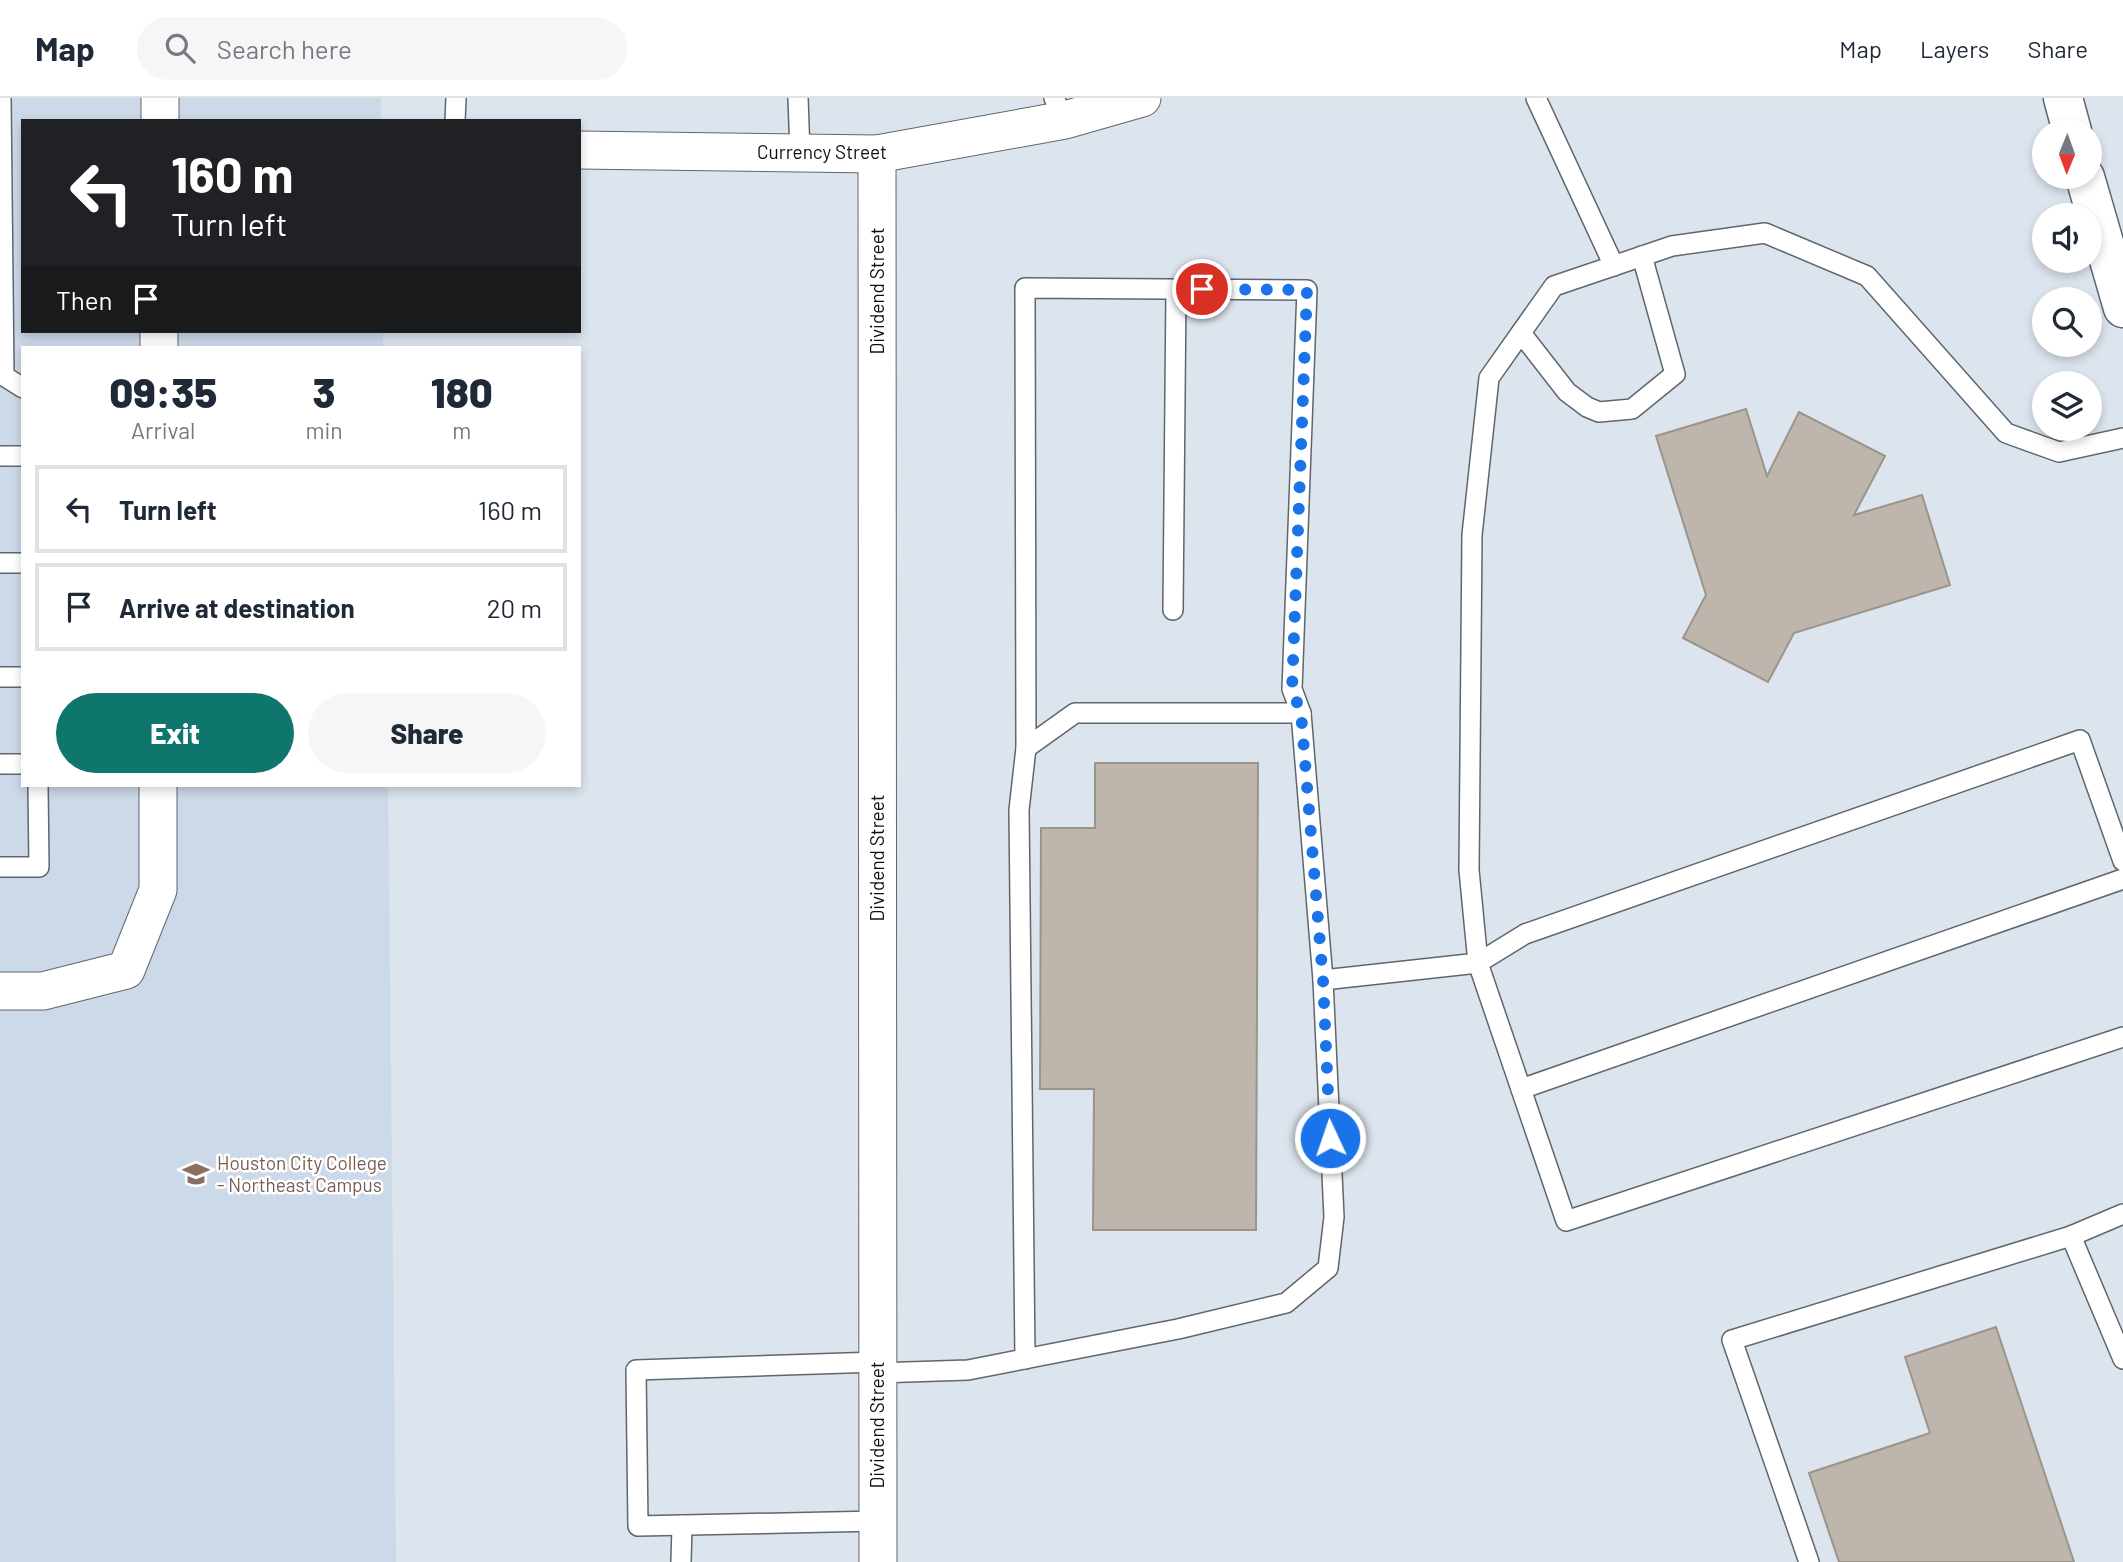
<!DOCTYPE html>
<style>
:root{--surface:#fff;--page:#f6f6f7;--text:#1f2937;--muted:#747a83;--line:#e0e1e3;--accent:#0f766e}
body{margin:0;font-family:Barlow,sans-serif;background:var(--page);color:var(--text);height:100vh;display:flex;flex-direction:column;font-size:26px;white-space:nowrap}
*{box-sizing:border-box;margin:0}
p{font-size:23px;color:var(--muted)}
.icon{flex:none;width:38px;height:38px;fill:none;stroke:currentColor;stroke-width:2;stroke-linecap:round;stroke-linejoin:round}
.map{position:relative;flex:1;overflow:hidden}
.details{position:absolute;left:21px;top:248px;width:560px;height:441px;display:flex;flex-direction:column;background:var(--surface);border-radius:0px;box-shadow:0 4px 10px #0003}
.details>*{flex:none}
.guide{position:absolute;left:21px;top:21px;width:560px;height:214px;border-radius:0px;box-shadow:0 4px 10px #0003;background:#202124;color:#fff;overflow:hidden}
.needle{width:46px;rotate:181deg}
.fabs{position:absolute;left:2032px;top:21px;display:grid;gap:14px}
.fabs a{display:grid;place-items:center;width:70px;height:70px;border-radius:50%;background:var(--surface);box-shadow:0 4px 10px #0003;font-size:35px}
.pin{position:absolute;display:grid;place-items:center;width:60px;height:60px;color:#fff;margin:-30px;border:4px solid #fff;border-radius:50%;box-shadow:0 2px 7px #0007}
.me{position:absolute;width:77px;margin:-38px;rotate:357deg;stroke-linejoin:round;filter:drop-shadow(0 0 5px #0008)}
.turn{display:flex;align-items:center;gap:24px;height:147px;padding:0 35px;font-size:32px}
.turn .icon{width:91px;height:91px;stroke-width:2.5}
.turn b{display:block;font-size:49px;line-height:60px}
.then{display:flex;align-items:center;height:66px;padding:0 35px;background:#0003;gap:14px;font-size:26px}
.eta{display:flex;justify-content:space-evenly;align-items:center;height:119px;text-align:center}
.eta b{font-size:42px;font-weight:800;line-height:49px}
.action{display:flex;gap:14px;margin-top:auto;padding:14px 35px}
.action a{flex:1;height:80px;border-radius:42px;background:var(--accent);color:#fff;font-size:28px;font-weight:800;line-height:80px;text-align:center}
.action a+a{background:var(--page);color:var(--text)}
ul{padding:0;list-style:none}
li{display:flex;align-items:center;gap:21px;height:88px;margin:0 14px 10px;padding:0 21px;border:4px solid var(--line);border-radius:0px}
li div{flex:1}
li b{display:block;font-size:26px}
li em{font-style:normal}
header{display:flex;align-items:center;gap:42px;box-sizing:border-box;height:98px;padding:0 35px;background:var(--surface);border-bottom:2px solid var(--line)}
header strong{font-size:33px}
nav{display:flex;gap:38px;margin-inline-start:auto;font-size:24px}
.search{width:490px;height:63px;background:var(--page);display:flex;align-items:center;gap:18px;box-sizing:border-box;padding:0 24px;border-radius:38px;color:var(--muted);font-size:26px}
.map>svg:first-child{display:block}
.built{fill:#ccd9e9}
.building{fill:#beb6ad;stroke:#9b948b;stroke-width:2}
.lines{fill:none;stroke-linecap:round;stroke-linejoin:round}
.service-casing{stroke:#5f666e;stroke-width:22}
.minor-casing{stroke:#5f666e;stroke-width:39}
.secondary-casing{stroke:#5f666e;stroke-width:41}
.service{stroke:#fff;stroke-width:19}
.minor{stroke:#fff;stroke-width:37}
.secondary{stroke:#fff;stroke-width:38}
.route{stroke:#1a73e8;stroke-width:12;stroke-dasharray:0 21.6}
.labels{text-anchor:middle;stroke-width:5;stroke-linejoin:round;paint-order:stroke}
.street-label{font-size:19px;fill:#0c0f12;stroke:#fff}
.education-label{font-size:19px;fill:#785e54;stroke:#fff;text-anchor:start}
</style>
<header>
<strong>Map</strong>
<div class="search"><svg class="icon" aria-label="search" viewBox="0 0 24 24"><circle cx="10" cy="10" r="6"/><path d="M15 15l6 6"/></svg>Search here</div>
<nav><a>Map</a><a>Layers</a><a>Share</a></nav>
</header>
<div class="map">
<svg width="2123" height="1464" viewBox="0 0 2123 1464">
<rect width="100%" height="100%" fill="#dce4ee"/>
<polygon class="built" points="0,0 381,0 381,23 23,23 23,233 383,233 383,250 23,250 23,688 388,688 396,1464 0,1464"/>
<g class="building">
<polygon points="1746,311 1767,378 1799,314 1885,358 1854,417 1922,397 1950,487 1794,535 1768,584 1683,540 1706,497 1656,338"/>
<polygon points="1095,665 1258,665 1256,1132 1093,1132 1094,991 1040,991 1041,730 1095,730"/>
<polygon points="1996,1229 2074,1464 1839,1464 1809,1375 1930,1335 1905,1259"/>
</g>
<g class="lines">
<defs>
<g id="service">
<polyline points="1,0 4,278 23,290"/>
<polyline points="798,0 800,55"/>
<polyline points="1054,0 1065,22"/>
<polyline points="1536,0 1614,168"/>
<polyline points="455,23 456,0"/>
<polyline points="1521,235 1567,294 1587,309 1599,314 1632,311 1675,276 1642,158"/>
<polyline points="0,358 23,358"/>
<polyline points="0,465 23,465"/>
<polyline points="1173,512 1176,191"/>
<polyline points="0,579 23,579"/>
<polyline points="1026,650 1025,190 1307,192 1292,591 1301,615"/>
<polyline points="0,666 23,666"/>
<polyline points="2123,763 2080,642 1525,836 1478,865 1566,1123 2123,939"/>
<polyline points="0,769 39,769 38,688"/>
<polyline points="1521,991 2123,781"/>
<polyline points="2071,1138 2123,1261"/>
<polyline points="1025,1261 1019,712 1026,650 1075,615 1301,615 1323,882"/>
<polyline points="877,1264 636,1272 638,1428 878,1423"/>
<polyline points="877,1275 968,1272 1178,1231 1286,1205 1328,1170 1334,1119 1323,882 1478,865 1469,772 1472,437 1489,280 1554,188 1672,148 1765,135 1867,178 2006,335 2059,354 2123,340"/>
<polyline points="681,1464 682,1427"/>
<polyline points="1809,1464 1732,1242 2071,1138 2123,1116"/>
</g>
<g id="minor">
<polyline points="160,23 160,0"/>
<polyline points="579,52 877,56 1065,22 1142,0"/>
<polyline points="877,56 878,1464"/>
<polyline points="159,250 159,233"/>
<polyline points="0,893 43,893 126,872 158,792 158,688"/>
</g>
<g id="secondary">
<polyline points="2063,0 2072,33"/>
<polyline points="2085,79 2123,210"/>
</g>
</defs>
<use href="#service" class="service-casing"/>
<use href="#minor" class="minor-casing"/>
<use href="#secondary" class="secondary-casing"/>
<use href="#service" class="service"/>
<use href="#minor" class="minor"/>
<use href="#secondary" class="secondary"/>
</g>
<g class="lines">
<polyline class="route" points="1202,191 1307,192 1292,591 1301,615 1323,882 1330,1040"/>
</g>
<defs>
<symbol id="university-bare" viewBox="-9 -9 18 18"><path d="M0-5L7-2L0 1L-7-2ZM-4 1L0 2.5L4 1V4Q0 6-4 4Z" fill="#8d6e63" stroke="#fff" stroke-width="2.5" paint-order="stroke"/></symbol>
</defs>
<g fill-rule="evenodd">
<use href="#university-bare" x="177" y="1057" width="38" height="38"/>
</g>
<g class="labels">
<g class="street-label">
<text x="822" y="61">Currency Street</text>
<text transform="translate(877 193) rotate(-90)" y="7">Dividend Street</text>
<text transform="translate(877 760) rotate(-90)" y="7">Dividend Street</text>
<text transform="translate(877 1327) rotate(-90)" y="7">Dividend Street</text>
</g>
<g class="education-label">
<text x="217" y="1072">Houston City College<tspan x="217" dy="22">- Northeast Campus</tspan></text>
</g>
</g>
</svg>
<div class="fabs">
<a><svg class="needle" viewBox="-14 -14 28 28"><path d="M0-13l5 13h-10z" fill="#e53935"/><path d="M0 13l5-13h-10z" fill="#747a83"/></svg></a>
<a><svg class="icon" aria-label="sound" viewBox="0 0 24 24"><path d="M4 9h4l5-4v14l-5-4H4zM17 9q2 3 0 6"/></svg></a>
<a><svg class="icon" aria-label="search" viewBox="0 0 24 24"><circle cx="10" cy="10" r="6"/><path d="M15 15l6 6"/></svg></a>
<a><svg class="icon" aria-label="layers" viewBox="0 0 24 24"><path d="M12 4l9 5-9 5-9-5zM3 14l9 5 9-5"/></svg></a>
</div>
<div class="pin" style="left:1202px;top:191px;background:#d93025"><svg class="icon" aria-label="arrive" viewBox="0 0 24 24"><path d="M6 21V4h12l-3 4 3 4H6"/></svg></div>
<svg class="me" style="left:1330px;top:1040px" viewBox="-20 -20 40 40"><circle r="17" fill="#1a73e8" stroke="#fff" stroke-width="3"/><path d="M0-11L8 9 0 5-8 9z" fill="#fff"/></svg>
<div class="guide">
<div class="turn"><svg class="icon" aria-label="left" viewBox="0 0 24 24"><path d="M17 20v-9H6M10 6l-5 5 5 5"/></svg><div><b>160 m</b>Turn left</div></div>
<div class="then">Then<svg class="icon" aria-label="arrive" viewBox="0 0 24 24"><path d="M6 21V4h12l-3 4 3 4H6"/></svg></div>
</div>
<section class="details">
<div class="eta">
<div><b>09:35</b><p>Arrival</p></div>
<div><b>3</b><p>min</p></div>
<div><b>180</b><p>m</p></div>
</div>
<ul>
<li><svg class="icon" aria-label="left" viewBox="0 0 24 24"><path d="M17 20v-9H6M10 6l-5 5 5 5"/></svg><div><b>Turn left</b></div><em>160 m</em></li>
<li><svg class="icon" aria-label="arrive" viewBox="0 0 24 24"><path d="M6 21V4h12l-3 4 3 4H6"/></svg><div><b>Arrive at destination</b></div><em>20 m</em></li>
</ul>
<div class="action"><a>Exit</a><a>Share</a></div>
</section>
</div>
